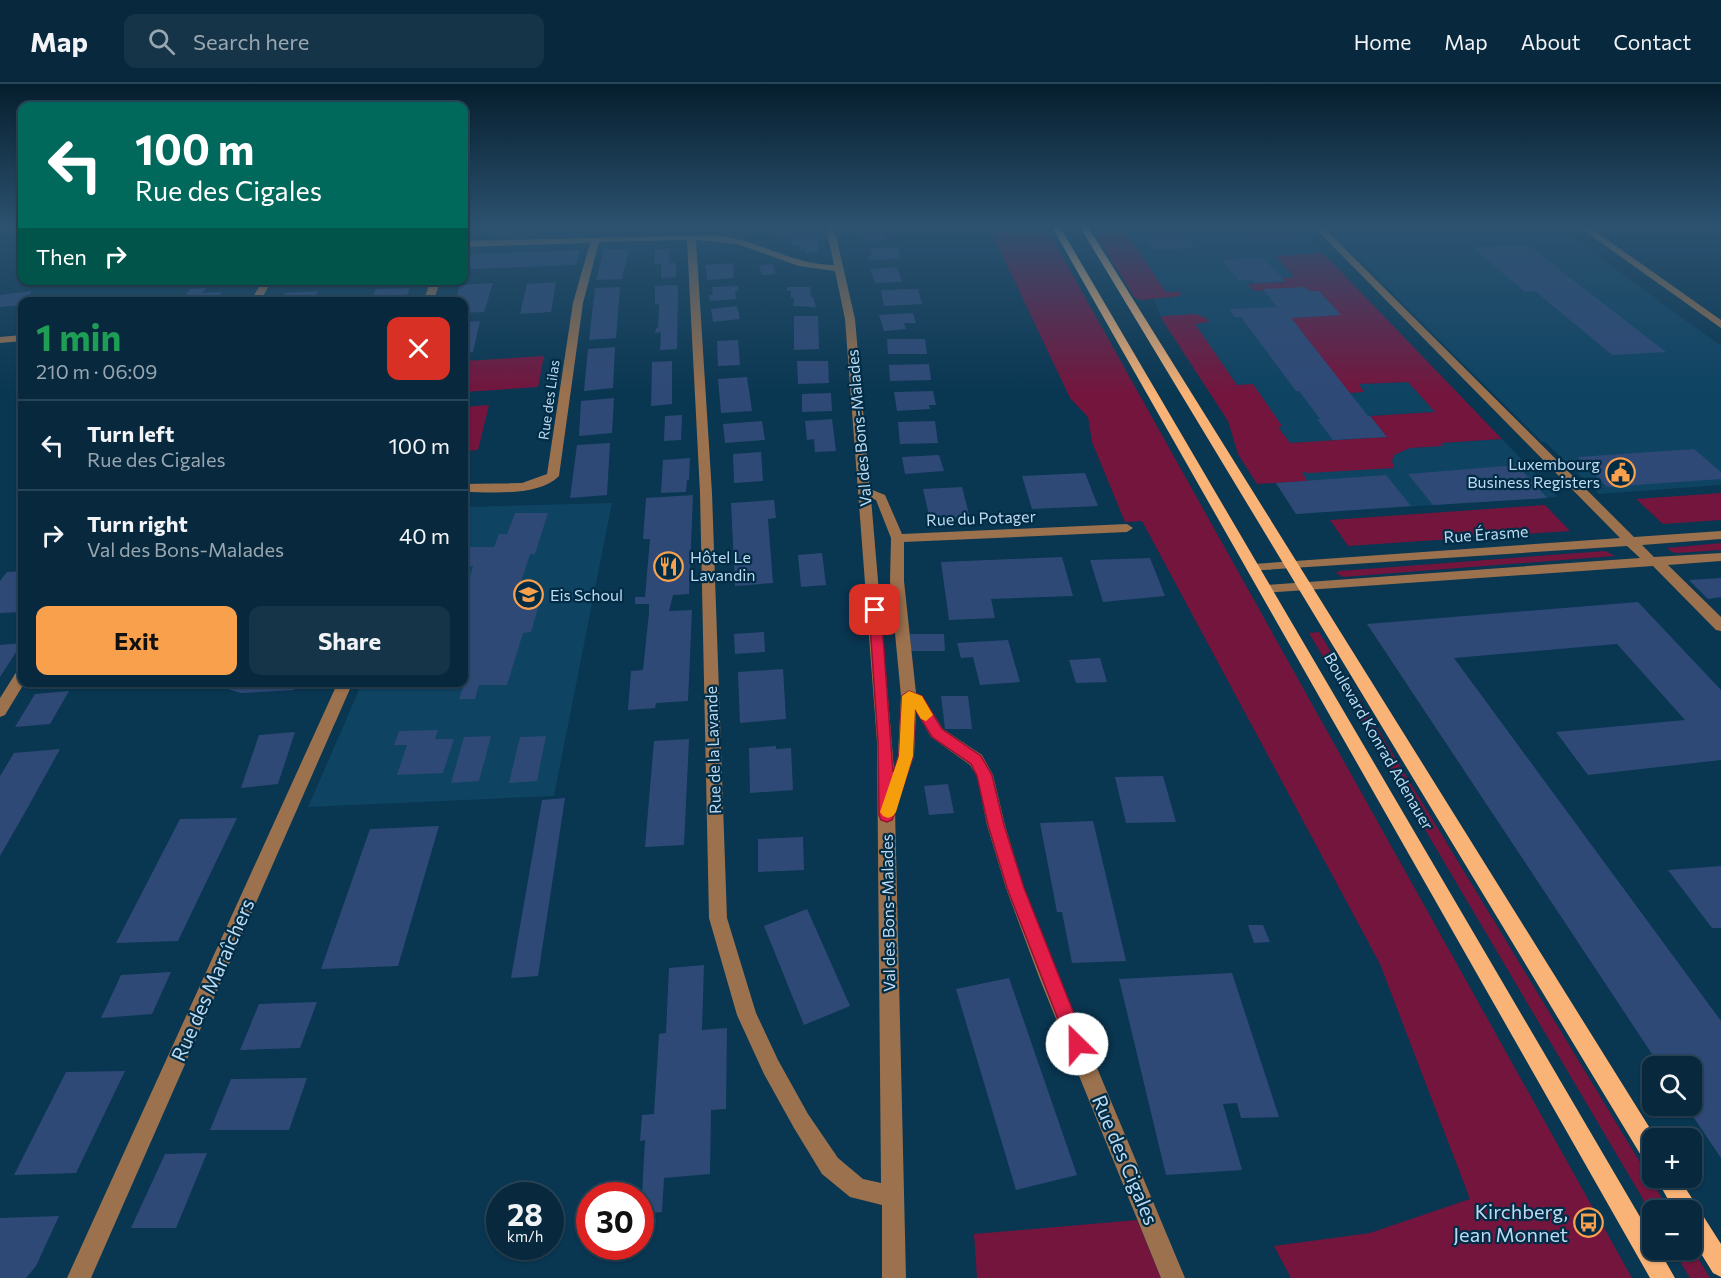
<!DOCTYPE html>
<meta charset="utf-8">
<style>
:root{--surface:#07283d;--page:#153448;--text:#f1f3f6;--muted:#98a6b0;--line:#284457;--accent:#f9a04d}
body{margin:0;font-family:Commissioner,sans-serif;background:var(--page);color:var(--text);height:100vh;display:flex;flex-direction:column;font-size:22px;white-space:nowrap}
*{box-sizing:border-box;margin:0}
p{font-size:20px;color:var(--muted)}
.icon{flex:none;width:33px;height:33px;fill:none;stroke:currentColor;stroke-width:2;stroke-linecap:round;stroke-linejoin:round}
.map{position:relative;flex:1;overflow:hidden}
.drawer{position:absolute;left:18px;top:213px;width:450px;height:390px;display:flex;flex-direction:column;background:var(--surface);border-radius:12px;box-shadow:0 2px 4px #0004,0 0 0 2px var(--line)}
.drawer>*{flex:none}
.top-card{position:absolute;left:18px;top:18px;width:450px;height:183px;border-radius:12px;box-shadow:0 2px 4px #0004,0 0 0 2px var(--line);background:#00695c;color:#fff;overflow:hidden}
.tools{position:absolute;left:1642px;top:972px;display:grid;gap:12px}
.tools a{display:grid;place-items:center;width:60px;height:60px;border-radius:12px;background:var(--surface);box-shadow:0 2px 4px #0004,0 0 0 2px var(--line);font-size:30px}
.speed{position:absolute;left:486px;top:1098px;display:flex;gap:12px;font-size:30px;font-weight:700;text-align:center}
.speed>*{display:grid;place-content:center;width:78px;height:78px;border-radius:50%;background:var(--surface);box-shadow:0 2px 4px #0004,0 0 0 2px var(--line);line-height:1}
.speed small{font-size:15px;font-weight:400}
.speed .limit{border:9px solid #d22;background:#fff;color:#111}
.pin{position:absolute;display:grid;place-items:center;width:51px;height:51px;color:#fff;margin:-26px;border-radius:12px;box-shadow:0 3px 9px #0006}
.me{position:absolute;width:66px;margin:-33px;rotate:337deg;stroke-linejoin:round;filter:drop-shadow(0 0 4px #0008)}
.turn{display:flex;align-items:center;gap:21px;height:126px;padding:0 18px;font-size:27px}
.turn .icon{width:78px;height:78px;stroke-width:2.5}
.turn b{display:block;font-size:42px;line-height:51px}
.then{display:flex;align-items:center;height:57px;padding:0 18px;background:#0003;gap:12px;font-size:22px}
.round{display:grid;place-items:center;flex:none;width:63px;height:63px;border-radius:12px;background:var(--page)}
.summary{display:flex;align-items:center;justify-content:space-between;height:102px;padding:0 18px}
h1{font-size:36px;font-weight:700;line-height:45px;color:#1e9e55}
.button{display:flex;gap:12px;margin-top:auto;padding:12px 18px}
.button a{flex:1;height:69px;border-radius:12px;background:var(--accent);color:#111;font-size:24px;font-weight:700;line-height:69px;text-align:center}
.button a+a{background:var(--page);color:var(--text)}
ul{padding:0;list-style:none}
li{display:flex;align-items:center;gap:18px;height:90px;padding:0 18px;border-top:2px solid var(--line)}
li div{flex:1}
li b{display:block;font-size:22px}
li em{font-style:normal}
header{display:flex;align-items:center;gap:36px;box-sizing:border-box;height:84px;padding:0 30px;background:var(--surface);border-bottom:2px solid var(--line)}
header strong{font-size:28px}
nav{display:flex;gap:33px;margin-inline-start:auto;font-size:21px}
.search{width:420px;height:54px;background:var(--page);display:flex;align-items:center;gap:15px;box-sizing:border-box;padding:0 21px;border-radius:12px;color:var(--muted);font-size:22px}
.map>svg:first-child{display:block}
.built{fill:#0e4362}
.green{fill:#74153d}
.building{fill:#2f4977}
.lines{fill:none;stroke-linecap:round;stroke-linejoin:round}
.minor{fill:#9c714d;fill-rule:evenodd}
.major{fill:#f9b376;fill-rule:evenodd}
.route{fill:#e11d48;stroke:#92132f;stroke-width:1.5}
.slow{fill:#f59e0b}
.labels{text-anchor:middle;stroke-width:4.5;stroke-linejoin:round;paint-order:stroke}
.far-street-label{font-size:14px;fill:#bedaf0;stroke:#002c46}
.street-label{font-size:16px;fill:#bedaf0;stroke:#002c46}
.poi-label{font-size:16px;fill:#bedaf0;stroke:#002c46;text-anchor:start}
.near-street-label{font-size:20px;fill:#bedaf0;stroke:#002c46}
.near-poi-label{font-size:20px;fill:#bedaf0;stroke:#002c46;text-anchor:end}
</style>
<header>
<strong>Map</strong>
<div class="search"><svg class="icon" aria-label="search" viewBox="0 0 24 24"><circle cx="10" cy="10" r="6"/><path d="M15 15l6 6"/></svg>Search here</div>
<nav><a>Home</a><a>Map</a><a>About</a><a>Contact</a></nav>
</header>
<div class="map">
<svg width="1721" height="1194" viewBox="0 0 1721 1194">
<rect width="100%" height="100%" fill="#093651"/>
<g class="built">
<polygon points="1122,143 1298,143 1323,169 1277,172 1295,193 1285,198 1249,201 1263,205 1305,203 1309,207 1319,207 1341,231 1292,234 1364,307 1358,300 1408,298 1436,328 1371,332 1387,353 1290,359 1278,343 1237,301 1194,239 1202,232 1164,232 1161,234 1154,215 1174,214 1166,209"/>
<polygon points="1326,143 1558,143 1721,262 1721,401 1599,410 1545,358 1542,358"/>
<polygon points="1502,355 1558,413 1296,430 1276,399 1306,397 1301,388 1394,384 1392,377 1394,371 1410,364 1442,362 1440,359"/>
<polygon points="612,419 554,712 308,723 362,599 464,598 464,423"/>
</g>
<g class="green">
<polygon points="989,143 1046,143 1632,1194 1291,1194 1274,1162 1370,1149 1470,1115 1380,880 1142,437 1125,438 1092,358 1088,333 1070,314"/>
<polygon points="1091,143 1122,143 1166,208 1181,208 1180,212 1142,216 1135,214"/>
<polygon points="1323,169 1502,355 1441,359 1443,362 1410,364 1394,371 1392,377 1394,384 1309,389 1302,388 1307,397 1257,400 1238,370 1228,337 1161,234 1164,232 1195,230 1206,234 1209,238 1195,240 1237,301 1253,300 1282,342 1278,343 1290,359 1387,353 1370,332 1435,328 1408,298 1359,300 1364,308 1349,309 1291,234 1340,231 1319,207 1309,207 1305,203 1254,207 1248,200 1285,198 1282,194 1294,193 1276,172"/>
<polygon points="544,272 538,303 464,308 464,277"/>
<polygon points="489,321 478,366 464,367 464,323"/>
<polygon points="1721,409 1721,436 1663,440 1636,415"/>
<polygon points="1545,421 1570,447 1348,462 1330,436"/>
<polygon points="1721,459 1721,466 1677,469 1672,468 1667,464"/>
<polygon points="1605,467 1615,472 1343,493 1336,489 1339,487"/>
<polygon points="1319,548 1669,1126 1653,1126 1653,1132 1309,549"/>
<polygon points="1137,1136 1161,1194 977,1194 974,1150"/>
<polygon points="1692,1164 1710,1194 1690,1194 1673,1166"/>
</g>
<g class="building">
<polygon points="496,143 516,143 512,151 492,151"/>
<polygon points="778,143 815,143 819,168 806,169 805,165 800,165 799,161 792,161 791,153 779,154"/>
<polygon points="882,143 886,156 865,158 861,145"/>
<polygon points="1139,143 1179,143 1195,164 1155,166"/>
<polygon points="1244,143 1284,143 1298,158 1259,160"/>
<polygon points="1528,161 1666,268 1612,271 1535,207 1525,208 1472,163"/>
<polygon points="898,163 901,175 869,176 867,172 872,172 870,164"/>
<polygon points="604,165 629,165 622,195 596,196"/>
<polygon points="655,165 669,165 669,179 676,179 676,193 661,194 661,180 654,180"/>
<polygon points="580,166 576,181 465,185 471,170"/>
<polygon points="1263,174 1285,197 1256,199 1253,196 1238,196 1222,176"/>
<polygon points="733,179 734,194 707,196 706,181"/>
<polygon points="773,180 775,190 762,191 759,182"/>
<polygon points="897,183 902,198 875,199 870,185"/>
<polygon points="556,198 551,228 520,230 527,200"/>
<polygon points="493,199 484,228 464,229 464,218 455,218 460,201"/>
<polygon points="678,201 677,265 660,266 661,248 655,249 656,244 658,244 659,220 655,221 655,202"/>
<polygon points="738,202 738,207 735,207 736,215 710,217 709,211 713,211 712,203"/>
<polygon points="620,203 616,254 589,256 595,204"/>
<polygon points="787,203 810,203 811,213 813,213 816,223 793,222 794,214 791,214 791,207 787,207"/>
<polygon points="1305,203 1309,207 1319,207 1341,231 1291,234 1368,332 1370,332 1387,353 1333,356 1317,335 1320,335 1299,307 1296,307 1241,233 1235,233 1229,225 1277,223 1263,205"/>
<polygon points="206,204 202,209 222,208 216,218 162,218 165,214 184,213 190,205"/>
<polygon points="410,204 404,218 370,218 376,205"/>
<polygon points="918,205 922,220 884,222 881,206"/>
<polygon points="32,207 25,218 22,218 22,221 0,223 0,211"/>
<polygon points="318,207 312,218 280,218 285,209"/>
<polygon points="737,222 740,235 713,238 711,225"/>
<polygon points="913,229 916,239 904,239 906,245 884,247 879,231"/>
<polygon points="794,232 818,232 819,265 794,266"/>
<polygon points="480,237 473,268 464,269 464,238"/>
<polygon points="887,255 925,255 927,270 888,270"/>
<polygon points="738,256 740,281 718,282 717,257"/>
<polygon points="615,263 613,304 584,307 588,265"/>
<polygon points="672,277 672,320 651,322 652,278"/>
<polygon points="797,277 828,277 829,299 798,300"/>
<polygon points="929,280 931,296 890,297 889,281"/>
<polygon points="747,293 752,327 721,329 718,295"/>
<polygon points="933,307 936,321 929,321 930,325 897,327 894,308"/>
<polygon points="831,309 832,327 802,328 802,310"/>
<polygon points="614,314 612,349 579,352 581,317"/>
<polygon points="682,331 681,356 664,357 665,332"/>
<polygon points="832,335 836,367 815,368 814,355 807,356 805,337"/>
<polygon points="762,337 765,356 725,359 723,340"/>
<polygon points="935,337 938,359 900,360 898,338"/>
<polygon points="610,359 607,411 570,414 577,361"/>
<polygon points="1694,365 1721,388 1721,395 1607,403 1578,373"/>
<polygon points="761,368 763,397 734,399 733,370"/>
<polygon points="939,371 944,387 905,390 902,373"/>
<polygon points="690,374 689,396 687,396 686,408 661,409 663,376"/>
<polygon points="1517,381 1547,414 1433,421 1408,390"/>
<polygon points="1085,389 1098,422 1032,425 1022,392"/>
<polygon points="1386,391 1411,422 1296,430 1276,399"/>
<polygon points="962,403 970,434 930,436 923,405"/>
<polygon points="693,411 689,510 673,511 669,527 692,526 688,617 656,619 655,624 628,626 631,587 643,586 649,529 649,520 635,520 635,513 645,513 650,455 643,455 646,414"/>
<polygon points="774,416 776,434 768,435 773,499 735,502 731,419"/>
<polygon points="515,429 548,429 535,470 530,470 516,514 541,514 531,548 523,549 507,601 479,601 475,615 459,615 464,600 464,492 470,492 473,482 464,483 464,475 468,463 494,463 499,450 507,450"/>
<polygon points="822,469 826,501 801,503 798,471"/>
<polygon points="1062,473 1073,512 991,515 995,534 949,536 941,478"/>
<polygon points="1150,474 1165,512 1103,518 1090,476"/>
<polygon points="22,487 22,528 0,529 0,497 7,488"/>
<polygon points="1721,494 1721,513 1708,515 1689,496"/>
<polygon points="1638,518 1721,606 1721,676 1588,691 1556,648 1685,636 1617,560 1454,574 1721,937 1721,1074 1686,1022 1692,1022 1692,982 1660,982 1367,540"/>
<polygon points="764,548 765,568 735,570 734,550"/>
<polygon points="910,550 944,550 945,567 911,567"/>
<polygon points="1008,556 1020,598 980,601 973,573 961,574 957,559"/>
<polygon points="22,559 0,593 0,561"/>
<polygon points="1100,574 1107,598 1076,599 1069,576"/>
<polygon points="783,585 786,635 740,639 738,588"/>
<polygon points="231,598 297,598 294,606 241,609 228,605"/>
<polygon points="69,607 50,640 15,643 35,610"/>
<polygon points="941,612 968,612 972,645 945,645"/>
<polygon points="438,646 435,655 454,655 443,689 397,691 407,661 394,661 399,647"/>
<polygon points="295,648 278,700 241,704 259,651"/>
<polygon points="491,652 479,697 451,699 464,653"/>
<polygon points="546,652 537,697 509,699 520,653"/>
<polygon points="689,655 684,761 645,763 654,657"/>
<polygon points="776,662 776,665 791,664 793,706 750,709 749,664"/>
<polygon points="60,665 28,723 0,772 0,692 14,669"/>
<polygon points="1163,692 1176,738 1126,739 1115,693"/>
<polygon points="948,700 954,729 929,731 924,702"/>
<polygon points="565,714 538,892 511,894 542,716"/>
<polygon points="237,734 178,857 116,859 180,735"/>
<polygon points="1093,737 1114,826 1126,877 1072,879 1062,828 1057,828 1040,739"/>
<polygon points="439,742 398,882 321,885 370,745"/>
<polygon points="803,753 804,786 758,788 758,755"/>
<polygon points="1721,782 1721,844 1712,844 1668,786"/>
<polygon points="807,825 850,922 804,941 764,842"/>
<polygon points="1248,841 1263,841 1270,858 1254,859"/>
<polygon points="704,881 702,946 727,944 726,1025 711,1026 710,1090 664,1094 662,1128 641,1130 645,1056 640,1057 642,1031 654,1030 659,950 666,949 669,884"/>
<polygon points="171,888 152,930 101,934 121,891"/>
<polygon points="1232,889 1279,1033 1241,1034 1237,1019 1223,1020 1242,1086 1166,1091 1119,895"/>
<polygon points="1009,894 1077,1091 1016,1106 956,905"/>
<polygon points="317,918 300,964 240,966 259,920"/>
<polygon points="125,987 76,1089 14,1091 66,988"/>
<polygon points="307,994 289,1046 210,1046 231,995"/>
<polygon points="207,1069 176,1144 131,1144 165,1070"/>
<polygon points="59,1132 36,1182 26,1194 0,1194 0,1134"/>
</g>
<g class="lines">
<g class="minor">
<path d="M 826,143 L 834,143 L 855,235 L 870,405 L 885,411 L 902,450 L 1127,440 L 1133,444 L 1127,448 L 904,458 L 904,497 L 916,609 L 922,612 L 943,645 L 982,671 L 993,691 L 1005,741 L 1024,804 L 1059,893 L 1185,1194 L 1161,1194 L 1039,893 L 1006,804 L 987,741 L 977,692 L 970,681 L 931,653 L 916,627 L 914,672 L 895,725 L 906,1194 L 882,1194 L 882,1121 L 850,1113 L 822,1090 L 794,1044 L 764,990 L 737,931 L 709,834 L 700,409 L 687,156 L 599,158 L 583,219 L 559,392 C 539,413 490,408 464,408 L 464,400 L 522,399 L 547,390 L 573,219 L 590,159 L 464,163 L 464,157 L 714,151 C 757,155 792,181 834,181 ZM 696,156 L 737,160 L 799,182 L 835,187 L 845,235 L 877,658 L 881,1099 L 863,1095 L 838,1074 L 808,1030 L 778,976 L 756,929 L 727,834 L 712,409 ZM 871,414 L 876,416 L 891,454 L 890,497 L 901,612 L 898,672 L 894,685 Z"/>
<polygon points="1314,143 1323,143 1634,453 1721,447 1721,455 1642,461 1654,473 1721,469 1721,477 1668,481 1721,533 1721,547 1716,546 1653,482 1261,509 1259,506 1266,501 1640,474 1627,462 1248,487 1246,484 1253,480 1620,454"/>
<polygon points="1579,143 1589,143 1721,236 1721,244"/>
<polygon points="263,196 272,196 260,218 250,218"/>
<polygon points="431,196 441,196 433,218 423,218"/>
<polygon points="22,251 22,257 0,259 0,253"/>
<polygon points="22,585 22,598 25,598 5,631 0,633 0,614 17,587"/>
<polygon points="338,598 353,598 91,1194 67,1194"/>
</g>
<g class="major">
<polygon points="1052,143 1060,143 1653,1155 1653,1166 1659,1166 1675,1194 1650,1194"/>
<polygon points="1080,143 1088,143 1656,1054 1653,1054 1653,1081 1645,1078"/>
<polygon points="1656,1094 1679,1094 1721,1160 1721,1193 1713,1189 1692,1155 1692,1126 1674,1126"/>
</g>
</g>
<linearGradient id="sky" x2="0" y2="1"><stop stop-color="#051e2d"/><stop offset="0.46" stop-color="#2c5270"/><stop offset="1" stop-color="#2c5270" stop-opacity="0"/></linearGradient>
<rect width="1721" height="310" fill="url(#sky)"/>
<polygon class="route" points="875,522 881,526 893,688 899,672 902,612 909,607 922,612 942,645 981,672 992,691 1004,741 1024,804 1086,960 1083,966 1077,969 1070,966 1007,804 988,741 977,692 971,680 932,653 915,625 913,672 894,731 892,736 887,738 881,736 879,731 878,658 869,526"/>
<polygon class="slow" points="909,607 922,612 933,631 926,637 921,635 915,625 913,672 896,728 893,732 888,734 883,732 880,728 899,672 902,612"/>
<defs>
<symbol id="civic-ring" viewBox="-11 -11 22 22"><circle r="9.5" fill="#002c46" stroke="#f9a04d" stroke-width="1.5"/><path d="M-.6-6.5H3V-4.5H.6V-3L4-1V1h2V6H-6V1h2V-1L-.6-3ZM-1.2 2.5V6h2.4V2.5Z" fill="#f9a04d"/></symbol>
<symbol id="restaurant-ring" viewBox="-11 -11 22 22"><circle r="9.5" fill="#002c46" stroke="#f9a04d" stroke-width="1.5"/><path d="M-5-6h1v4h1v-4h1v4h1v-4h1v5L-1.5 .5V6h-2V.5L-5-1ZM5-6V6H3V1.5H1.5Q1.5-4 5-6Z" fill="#f9a04d"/></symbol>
<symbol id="school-ring" viewBox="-11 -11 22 22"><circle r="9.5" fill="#002c46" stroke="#f9a04d" stroke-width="1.5"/><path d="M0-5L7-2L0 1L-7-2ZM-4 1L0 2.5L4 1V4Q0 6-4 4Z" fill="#f9a04d"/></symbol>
<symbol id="bus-ring" viewBox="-11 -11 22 22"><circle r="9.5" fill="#002c46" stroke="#f9a04d" stroke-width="1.5"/><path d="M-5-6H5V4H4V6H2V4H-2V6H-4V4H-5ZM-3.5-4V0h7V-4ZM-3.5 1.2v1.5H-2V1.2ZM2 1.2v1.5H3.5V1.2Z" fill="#f9a04d"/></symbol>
</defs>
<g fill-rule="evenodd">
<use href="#civic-ring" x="1604" y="372" width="33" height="33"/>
<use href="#restaurant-ring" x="652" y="466" width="33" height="33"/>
<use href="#school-ring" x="512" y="494" width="33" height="33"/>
<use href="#bus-ring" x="1572" y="1122" width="33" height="33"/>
</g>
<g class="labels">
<g class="far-street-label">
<text transform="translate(549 316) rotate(-82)" y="5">Rue des Lilas</text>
</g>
<g class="street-label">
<text transform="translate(859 344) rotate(-95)" y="6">Val des Bons-Malades</text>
<text transform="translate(981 434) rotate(-2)" y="6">Rue du Potager</text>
<text transform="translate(1486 450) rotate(-4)" y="6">Rue Érasme</text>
<text transform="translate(1379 657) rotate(60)" y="6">Boulevard Konrad Adenauer</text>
<text transform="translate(713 666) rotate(-92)" y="6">Rue de la Lavande</text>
<text transform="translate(888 829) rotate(-91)" y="6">Val des Bons-Malades</text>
</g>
<g class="poi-label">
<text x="1600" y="386" text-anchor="end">Luxembourg<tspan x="1600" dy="18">Business Registers</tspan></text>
<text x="690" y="479">Hôtel Le<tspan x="690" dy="18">Lavandin</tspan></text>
<text x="550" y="517">Eis Schoul</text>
</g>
<g class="near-street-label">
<text transform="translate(213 896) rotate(-66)" y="7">Rue des Maraîchers</text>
<text transform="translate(1125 1076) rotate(67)" y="7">Rue des Cigales</text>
</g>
<g class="near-poi-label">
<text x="1568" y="1135">Kirchberg,<tspan x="1568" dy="23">Jean Monnet</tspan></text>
</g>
</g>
</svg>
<div class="tools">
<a><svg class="icon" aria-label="search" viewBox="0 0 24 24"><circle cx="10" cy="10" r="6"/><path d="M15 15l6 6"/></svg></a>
<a>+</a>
<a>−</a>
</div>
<div class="speed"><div>28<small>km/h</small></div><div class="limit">30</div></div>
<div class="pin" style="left:875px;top:526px;background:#d93025"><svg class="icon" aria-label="arrive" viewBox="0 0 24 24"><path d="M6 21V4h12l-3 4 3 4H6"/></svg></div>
<svg class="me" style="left:1077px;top:960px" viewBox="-20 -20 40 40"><circle r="19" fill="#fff"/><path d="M0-13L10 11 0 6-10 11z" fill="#e11d48"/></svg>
<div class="top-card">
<div class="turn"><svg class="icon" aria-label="left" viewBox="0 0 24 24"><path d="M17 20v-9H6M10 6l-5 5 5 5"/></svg><div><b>100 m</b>Rue des Cigales</div></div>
<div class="then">Then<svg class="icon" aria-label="right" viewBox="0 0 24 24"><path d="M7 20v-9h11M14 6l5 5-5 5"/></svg></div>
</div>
<section class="drawer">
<div class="summary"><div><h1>1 min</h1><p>210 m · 06:09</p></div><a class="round" style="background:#d93025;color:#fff"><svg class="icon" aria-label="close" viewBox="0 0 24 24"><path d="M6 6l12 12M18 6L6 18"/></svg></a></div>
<ul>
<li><svg class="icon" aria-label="left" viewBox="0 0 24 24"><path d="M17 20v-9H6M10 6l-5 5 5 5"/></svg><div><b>Turn left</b><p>Rue des Cigales</p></div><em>100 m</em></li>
<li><svg class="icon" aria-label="right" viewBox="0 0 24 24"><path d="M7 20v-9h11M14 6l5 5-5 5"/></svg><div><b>Turn right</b><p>Val des Bons-Malades</p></div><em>40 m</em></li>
</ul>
<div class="button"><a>Exit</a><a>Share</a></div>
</section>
</div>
